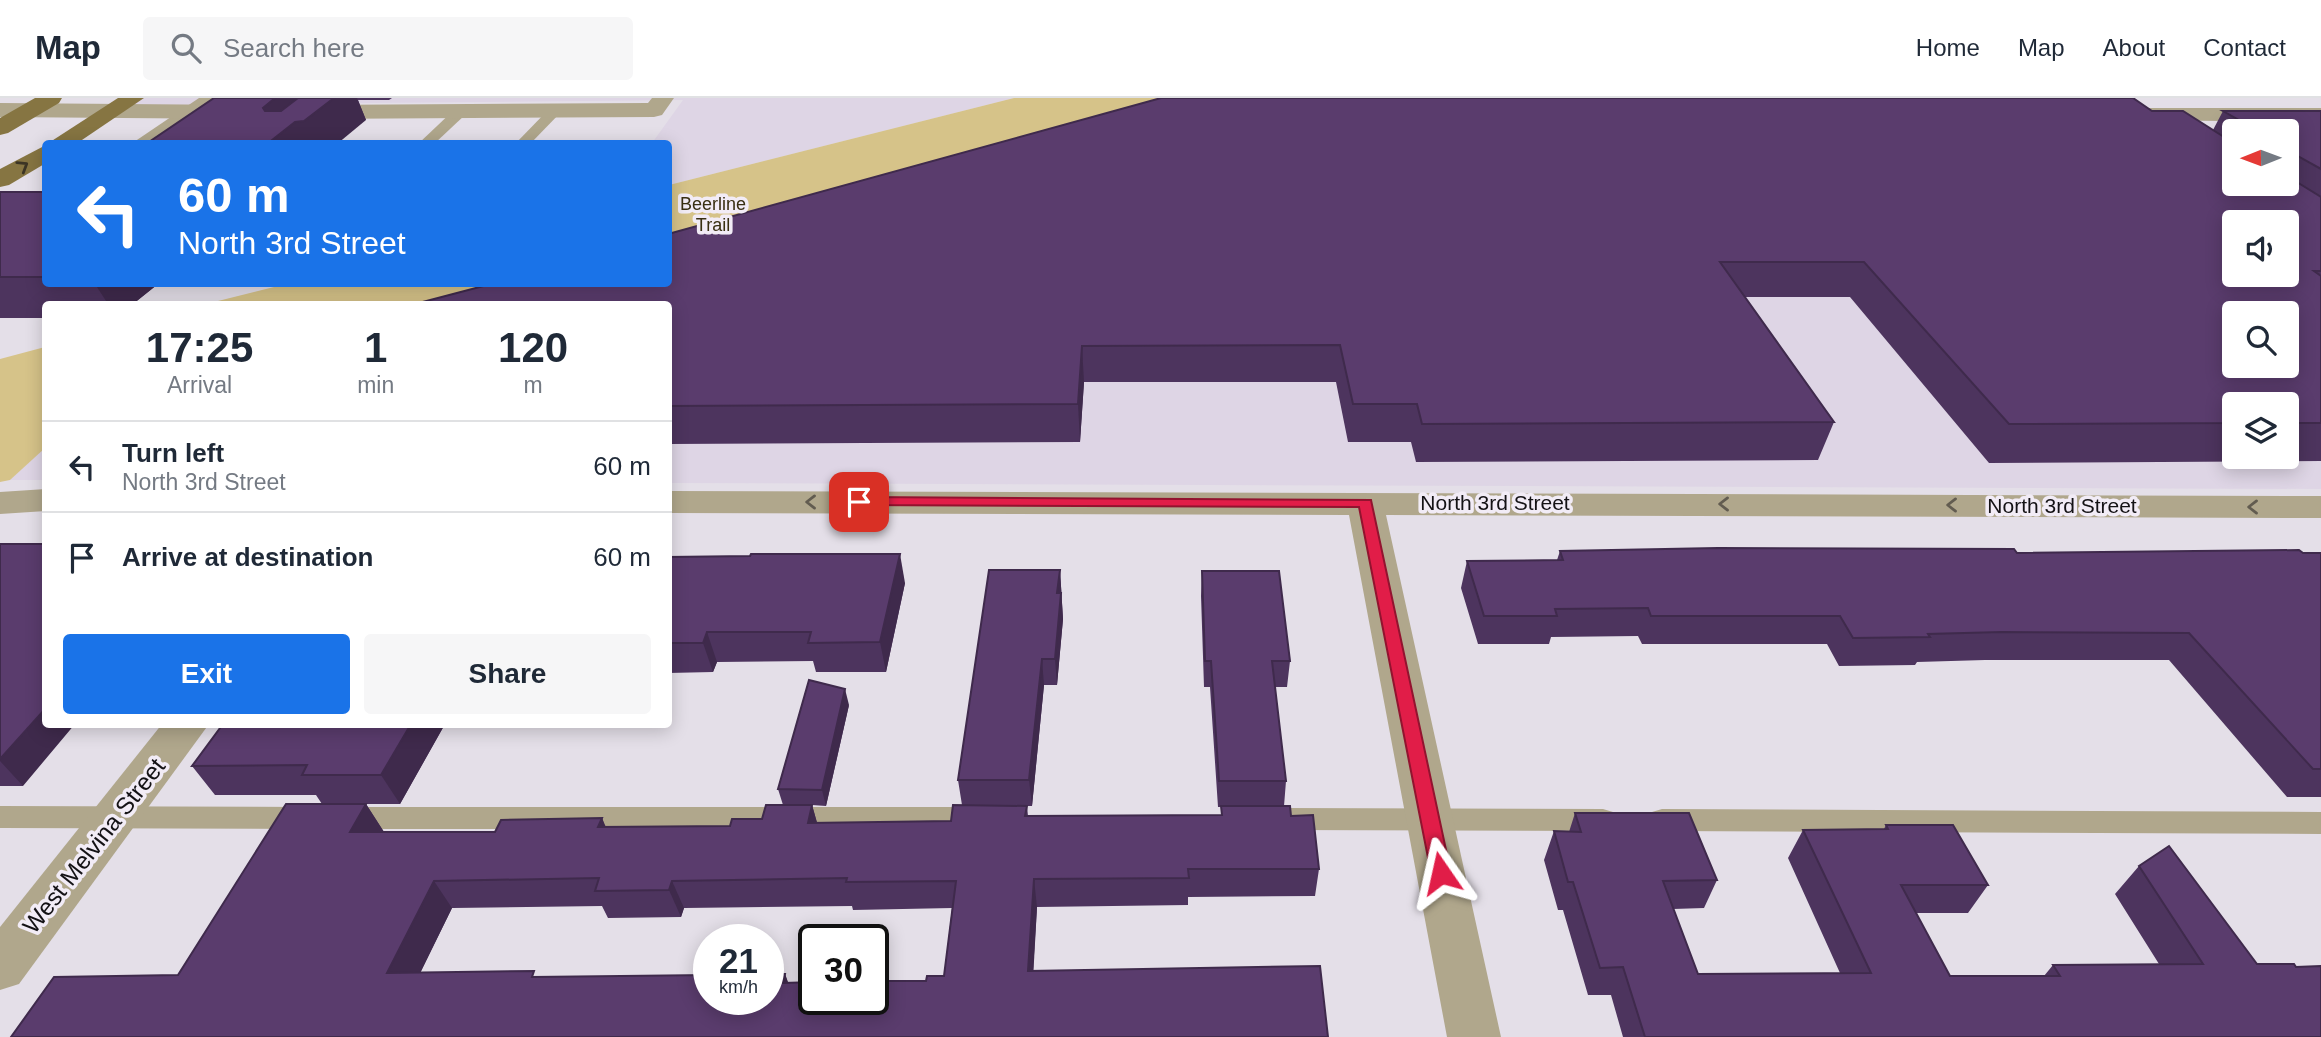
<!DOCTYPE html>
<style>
:root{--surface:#fff;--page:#f6f6f7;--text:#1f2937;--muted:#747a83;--line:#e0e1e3;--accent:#1a73e8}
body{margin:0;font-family:Arial,sans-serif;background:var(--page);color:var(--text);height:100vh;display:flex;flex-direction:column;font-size:26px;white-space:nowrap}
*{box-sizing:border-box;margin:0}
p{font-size:23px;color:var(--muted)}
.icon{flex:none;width:38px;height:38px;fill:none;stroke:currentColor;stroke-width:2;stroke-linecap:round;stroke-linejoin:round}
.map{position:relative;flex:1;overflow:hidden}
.side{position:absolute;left:42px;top:203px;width:630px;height:427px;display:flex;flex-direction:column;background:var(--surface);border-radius:7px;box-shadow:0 4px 18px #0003}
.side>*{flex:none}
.banner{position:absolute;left:42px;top:42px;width:630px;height:147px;border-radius:7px;box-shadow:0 4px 18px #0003;background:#1a73e8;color:#fff;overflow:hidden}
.needle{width:46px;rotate:269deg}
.tools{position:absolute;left:2222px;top:21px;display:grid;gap:14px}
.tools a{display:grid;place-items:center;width:77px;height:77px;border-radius:7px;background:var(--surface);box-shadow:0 4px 18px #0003;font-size:35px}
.speed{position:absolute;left:693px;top:826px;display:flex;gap:14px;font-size:35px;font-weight:700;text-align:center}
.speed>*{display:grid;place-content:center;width:91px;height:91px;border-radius:50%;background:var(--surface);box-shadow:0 4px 18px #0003;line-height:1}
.speed small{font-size:18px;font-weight:400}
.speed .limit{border:4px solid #111;border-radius:10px;background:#fff;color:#111}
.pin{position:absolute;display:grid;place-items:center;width:60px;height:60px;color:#fff;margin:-30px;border-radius:14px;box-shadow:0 4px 10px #0006}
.me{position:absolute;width:77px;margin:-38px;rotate:349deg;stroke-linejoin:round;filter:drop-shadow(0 0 5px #0008)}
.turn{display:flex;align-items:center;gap:24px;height:147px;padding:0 21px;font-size:32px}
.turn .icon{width:91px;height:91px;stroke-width:2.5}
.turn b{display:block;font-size:49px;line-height:60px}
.eta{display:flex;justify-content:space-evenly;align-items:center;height:119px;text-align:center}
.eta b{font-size:42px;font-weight:700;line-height:49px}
.primary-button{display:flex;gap:14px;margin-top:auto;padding:14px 21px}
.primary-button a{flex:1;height:80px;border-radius:7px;background:var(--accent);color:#fff;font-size:28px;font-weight:700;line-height:80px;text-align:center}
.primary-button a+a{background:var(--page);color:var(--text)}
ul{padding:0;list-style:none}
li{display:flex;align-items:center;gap:21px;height:91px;padding:0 21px;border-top:2px solid var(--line)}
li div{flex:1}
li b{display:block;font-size:26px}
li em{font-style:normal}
header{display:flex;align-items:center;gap:42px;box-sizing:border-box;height:98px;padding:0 35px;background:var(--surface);border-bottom:2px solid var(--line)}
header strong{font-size:33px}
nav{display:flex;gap:38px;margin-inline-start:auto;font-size:24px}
.search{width:490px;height:63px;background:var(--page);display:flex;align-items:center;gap:18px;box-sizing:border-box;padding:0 24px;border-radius:7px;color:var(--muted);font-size:26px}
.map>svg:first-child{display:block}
.built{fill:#ded5e5;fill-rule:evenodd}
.green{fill:#d6c389}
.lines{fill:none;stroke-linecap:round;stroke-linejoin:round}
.lane{fill:#b0a78c;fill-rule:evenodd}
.street{fill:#b0a78c;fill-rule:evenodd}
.primary{fill:#867542;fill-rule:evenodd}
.wall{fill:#4d345e;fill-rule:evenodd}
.shaded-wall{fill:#3f2a4c}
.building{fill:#5a3c6d;stroke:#3f2a4c;stroke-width:2;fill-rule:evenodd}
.oneway{stroke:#3c3525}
.oneway2{stroke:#625c50}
.route{fill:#e11d48;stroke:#92132f;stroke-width:2}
.labels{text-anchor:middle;stroke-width:7;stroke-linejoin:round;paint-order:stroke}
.far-park-label{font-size:18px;fill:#382f12;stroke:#f2ecf6}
.street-label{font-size:21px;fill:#141215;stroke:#f2ecf6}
.near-street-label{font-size:24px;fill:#141215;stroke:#f2ecf6}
</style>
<header>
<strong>Map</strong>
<div class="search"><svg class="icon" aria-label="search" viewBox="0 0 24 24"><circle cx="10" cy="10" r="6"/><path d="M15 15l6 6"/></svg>Search here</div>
<nav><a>Home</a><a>Map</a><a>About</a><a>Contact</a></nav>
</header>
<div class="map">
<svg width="2321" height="939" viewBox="0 0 2321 939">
<rect width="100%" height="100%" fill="#e4dfe8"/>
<g class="built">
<polygon points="133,0 1014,0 669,87 668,46 652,45 683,2 261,6 111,14"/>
<path d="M 2235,124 L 2235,177 L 2287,177 L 2321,148 L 2321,391 L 669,385 L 668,206 L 542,206 L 668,186 ZM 2235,215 L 2287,215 L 2287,268 L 2235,268 ZM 2235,306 L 2287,306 L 2287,359 L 2235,359 Z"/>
<polygon points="45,350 45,382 10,382 43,351"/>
</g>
<g class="green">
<polygon points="1014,0 1256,0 669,170 669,87"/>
<polygon points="286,186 615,186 542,206 206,206"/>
<polygon points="45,249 45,350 10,382 0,384 0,261"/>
</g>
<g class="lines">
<g class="lane">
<polygon points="199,0 215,0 148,46 131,46"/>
<polygon points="556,8 563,12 530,46 515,46 551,9"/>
<polygon points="461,9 466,10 466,16 434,46 418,46 456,10"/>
<polygon points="0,708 308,709 318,712 322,720 318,728 308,731 0,730"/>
<polygon points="346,709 980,709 990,712 994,720 990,728 980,731 346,731 336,728 332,720 336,712"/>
<polygon points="1284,710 1603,711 1613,714 1617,722 1613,730 1603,733 1284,732 1274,729 1270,721 1274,713"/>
<polygon points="1662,711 2321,714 2321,736 1662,733 1652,730 1648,722 1652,714"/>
</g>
<g class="street">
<polygon points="652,0 674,0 662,17 654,19 310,21 302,19 299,14 302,9 310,7 648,5"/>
<polygon points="0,5 246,7 254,9 257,14 254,19 246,21 0,19"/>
<polygon points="2144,10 2321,10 2321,24 2136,22 2133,17 2136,12"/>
<polygon points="46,391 46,413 0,416 0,394"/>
<polygon points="668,393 2321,398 2321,420 1386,417 1501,939 1447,939 1349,417 668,415"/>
<polygon points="162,626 209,626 19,886 0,892 0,829"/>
</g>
<g class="primary">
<polygon points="35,0 62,0 59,5 8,35 0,37 0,20"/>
<polygon points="118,0 144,0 76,46 47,46"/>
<polygon points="46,47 46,65 9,87 0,89 0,71"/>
</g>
</g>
<g class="wall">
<polygon points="214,0 392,0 389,2 358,2 366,22"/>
<path d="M 2152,13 L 2213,32 L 2223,13 L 2321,13 L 2321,363 L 1989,365 L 1850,199 L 1745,199 L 1834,324 L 1818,362 L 1416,364 L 1411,344 L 1348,344 L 1336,284 L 1084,284 L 1080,344 L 668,346 L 668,206 ZM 2235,33 L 2287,33 L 2287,86 L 2235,86 ZM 2235,306 L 2287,306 L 2287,359 L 2235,359 Z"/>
<polygon points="0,94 46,94 46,186 158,186 133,206 46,206 46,220 0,220"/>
<polygon points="0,446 23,688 0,688"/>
<polygon points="1560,453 2321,455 2321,699 2287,699 2169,562 1985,562 1917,564 1915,567 1839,568 1827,546 1642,546 1638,538 1551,539 1549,546 1478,546 1461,490 1467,463 1557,462"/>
<polygon points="668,459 905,485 886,574 816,574 813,563 717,564 713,574 668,575"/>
<path d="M 1060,472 L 1063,521 L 1057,587 L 1044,587 L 1032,708 L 1027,708 L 1028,718 L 1221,717 L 1221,709 L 1218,709 L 1210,589 L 1204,589 L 1201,498 L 1202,473 L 1290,563 L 1287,589 L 1275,589 L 1286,683 L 1284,708 L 1291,718 L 1319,771 L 1315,798 L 1188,799 L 1188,807 L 1037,809 L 1033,873 L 1328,939 L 178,877 L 322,706 L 316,697 L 215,697 L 192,668 L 223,626 L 445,626 L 400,706 L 366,706 L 384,734 L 495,734 L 602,720 L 605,729 L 730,728 L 762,721 L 783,707 L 778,691 L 849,607 L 826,708 L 812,707 L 817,725 L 951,723 L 962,707 L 958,682 ZM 602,808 L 608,820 L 681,819 L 684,810 L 852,808 L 853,812 L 952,810 L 944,878 L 926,883 L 788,885 L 785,876 L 538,879 L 420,875 L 452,810 Z"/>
<polygon points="1575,715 1717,782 1704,810 1673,811 1698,876 1840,875 1788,760 1803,732 1884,731 1886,727 1988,787 1968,815 1916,815 1950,878 2044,878 2053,867 2159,866 2115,796 2139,768 2257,866 2321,939 1623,939 1611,897 1588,897 1563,812 1558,812 1544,762 1554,733 1569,734"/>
</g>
<g class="shaded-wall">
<polygon points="275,0 357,0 366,22 337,46 267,46 263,10"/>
<polygon points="95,186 158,186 133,206 108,206"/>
<polygon points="1082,248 1084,284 1080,344 1078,306"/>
<polygon points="900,456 905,485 886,574 880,544"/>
<polygon points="1060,472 1063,521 1057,587 1055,561 1057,495"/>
<polygon points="707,534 717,564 713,574 703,545"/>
<polygon points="1042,561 1044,587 1032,708 1029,682"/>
<polygon points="845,591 849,607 826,708 822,692"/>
<polygon points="46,610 46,626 75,626 23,688 0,663 0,661"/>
<polygon points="411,626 445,626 400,706 381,677"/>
<polygon points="366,706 384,734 350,734"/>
<polygon points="812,707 820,735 808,725"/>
<polygon points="602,720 614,748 598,729"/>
<polygon points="1034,781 1037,809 1032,899 1028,873"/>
<polygon points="434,783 452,810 407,902 387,875"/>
<polygon points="672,783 684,810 681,819 669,792"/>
<polygon points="785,876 795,903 783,885"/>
</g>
<g class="building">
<polygon points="214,0 275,0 263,10 265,13 281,13 298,0 334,0 304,23 295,24 267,46 146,46"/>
<path d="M 1161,0 L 2133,0 L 2152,13 L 2183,13 L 2235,46 L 2235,86 L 2287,86 L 2287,78 L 2321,99 L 2321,173 L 2314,173 L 2321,178 L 2321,325 L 2287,325 L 2287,306 L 2235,306 L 2235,325 L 2009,326 L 1864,164 L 1720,164 L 1834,324 L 1422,326 L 1417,306 L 1353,306 L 1340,247 L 1082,248 L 1078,306 L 668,308 L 668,206 L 415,206 L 491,186 L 668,186 L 668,136 ZM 2235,124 L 2287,124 L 2287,177 L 2235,177 ZM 2235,215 L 2287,215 L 2287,268 L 2235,268 Z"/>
<polygon points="2223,13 2321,13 2321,71 2287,52 2287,33 2255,33 2255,31"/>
<rect x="0" y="94" width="46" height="85"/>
<polygon points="0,446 46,446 46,610 0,661"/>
<polygon points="1718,450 2014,451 2017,455 2299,452 2303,455 2321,455 2321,671 2313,671 2189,535 2002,534 1928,536 1930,539 1853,540 1840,518 1651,518 1648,510 1555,511 1557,518 1484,518 1467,463 1563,462 1560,453"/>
<polygon points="751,456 900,456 880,544 808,545 811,534 707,534 703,545 668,545 668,459 750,458"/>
<polygon points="989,472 1060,472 1057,495 1061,495 1055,561 1042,561 1029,682 958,682"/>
<polygon points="1202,473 1279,473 1290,563 1272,563 1286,683 1219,683 1211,563 1205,563"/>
<polygon points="809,582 845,591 822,692 778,691"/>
<polygon points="223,626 411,626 381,677 302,677 307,667 192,668"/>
<path d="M 286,706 L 366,706 L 350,734 L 495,734 L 501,722 L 602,720 L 598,729 L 730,728 L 732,721 L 762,721 L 766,707 L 812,707 L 808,725 L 951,723 L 953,707 L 1027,708 L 1025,718 L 1222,717 L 1221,708 L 1290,708 L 1291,718 L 1313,717 L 1319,771 L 1188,771 L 1189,780 L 1034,781 L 1028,873 L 1320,868 L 1328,939 L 11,939 L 54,879 L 178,877 ZM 599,780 L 595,793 L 669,792 L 672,783 L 847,780 L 846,784 L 956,783 L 944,878 L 927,878 L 926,883 L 873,883 L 873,901 L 814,901 L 814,884 L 783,885 L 785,876 L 768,876 L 768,901 L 709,901 L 709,877 L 532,879 L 534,873 L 387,875 L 434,783 Z"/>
<polygon points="1575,715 1689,715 1717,782 1663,783 1698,876 1871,875 1803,732 1888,731 1886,727 1953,727 1988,787 1901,787 1950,878 2060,878 2053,867 2203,866 2139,768 2169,748 2257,866 2294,866 2296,869 2321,868 2321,939 1645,939 1623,869 1600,870 1573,784 1568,784 1554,733 1581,734"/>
</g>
<defs><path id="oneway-chevron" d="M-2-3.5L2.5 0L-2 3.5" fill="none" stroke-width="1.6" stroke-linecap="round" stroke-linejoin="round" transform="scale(1.75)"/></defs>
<use class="oneway" href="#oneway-chevron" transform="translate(23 68) rotate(-32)"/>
<g class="oneway2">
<use href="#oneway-chevron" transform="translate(811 404) rotate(-180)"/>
<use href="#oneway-chevron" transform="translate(1724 406) rotate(-180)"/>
<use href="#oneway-chevron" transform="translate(1952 407) rotate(-180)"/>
<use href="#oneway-chevron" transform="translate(2253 409) rotate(-180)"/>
</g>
<polygon class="route" points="859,399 1371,402 1451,775 1448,781 1441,784 1434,781 1431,775 1359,409 854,407 852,404"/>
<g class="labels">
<g class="far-park-label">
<text x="713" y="112">Beerline<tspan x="713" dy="21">Trail</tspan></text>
</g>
<g class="street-label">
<text x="1495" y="412">North 3rd Street</text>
<text x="2062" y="415">North 3rd Street</text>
</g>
<g class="near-street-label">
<text transform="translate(94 748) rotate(-52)" y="8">West Melvina Street</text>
</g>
</g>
</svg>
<div class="tools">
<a><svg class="needle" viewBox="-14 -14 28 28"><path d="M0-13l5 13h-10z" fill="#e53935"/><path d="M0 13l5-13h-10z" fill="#747a83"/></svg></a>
<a><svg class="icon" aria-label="sound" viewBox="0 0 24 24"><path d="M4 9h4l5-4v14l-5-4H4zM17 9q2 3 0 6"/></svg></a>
<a><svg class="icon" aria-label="search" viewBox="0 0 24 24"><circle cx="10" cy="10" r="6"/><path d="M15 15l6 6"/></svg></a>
<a><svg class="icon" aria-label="layers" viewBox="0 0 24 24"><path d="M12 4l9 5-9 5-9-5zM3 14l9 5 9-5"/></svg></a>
</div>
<div class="speed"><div>21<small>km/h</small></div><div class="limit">30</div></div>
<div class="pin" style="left:859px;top:404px;background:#d93025"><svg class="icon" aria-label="arrive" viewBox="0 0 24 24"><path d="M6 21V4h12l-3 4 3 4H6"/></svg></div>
<svg class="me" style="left:1441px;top:775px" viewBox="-20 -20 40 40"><path d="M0-17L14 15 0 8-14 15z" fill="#e11d48" stroke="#fff" stroke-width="4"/></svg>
<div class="banner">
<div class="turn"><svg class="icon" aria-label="left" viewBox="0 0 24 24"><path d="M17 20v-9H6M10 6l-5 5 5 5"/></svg><div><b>60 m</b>North 3rd Street</div></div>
</div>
<section class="side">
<div class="eta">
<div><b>17:25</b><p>Arrival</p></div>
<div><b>1</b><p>min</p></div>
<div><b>120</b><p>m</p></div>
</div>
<ul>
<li><svg class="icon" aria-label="left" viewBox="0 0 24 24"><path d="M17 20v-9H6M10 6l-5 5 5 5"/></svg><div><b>Turn left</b><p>North 3rd Street</p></div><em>60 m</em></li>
<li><svg class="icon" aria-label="arrive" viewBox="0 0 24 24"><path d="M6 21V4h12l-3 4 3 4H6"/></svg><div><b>Arrive at destination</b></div><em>60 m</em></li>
</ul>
<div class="primary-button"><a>Exit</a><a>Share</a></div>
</section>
</div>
